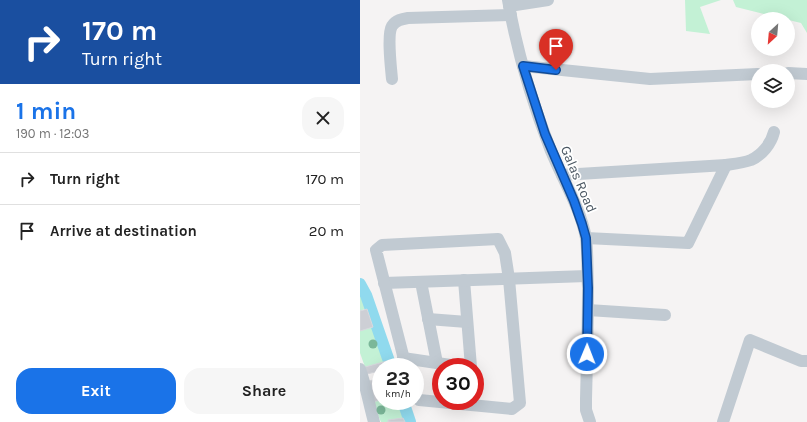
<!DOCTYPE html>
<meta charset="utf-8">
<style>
:root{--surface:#fff;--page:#f6f6f6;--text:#222;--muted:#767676;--line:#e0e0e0;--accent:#1a73e8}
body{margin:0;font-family:Karla,sans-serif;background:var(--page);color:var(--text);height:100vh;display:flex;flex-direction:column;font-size:15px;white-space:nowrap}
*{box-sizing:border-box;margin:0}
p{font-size:13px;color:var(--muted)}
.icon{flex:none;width:22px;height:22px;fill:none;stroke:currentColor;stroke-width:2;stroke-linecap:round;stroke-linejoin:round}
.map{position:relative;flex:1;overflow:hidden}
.panel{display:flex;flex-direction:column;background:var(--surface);width:360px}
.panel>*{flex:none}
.banner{background:#1a4fa0;color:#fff;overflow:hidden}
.needle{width:26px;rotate:206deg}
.controls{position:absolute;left:391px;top:12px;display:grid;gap:8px}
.controls a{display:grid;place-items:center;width:44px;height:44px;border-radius:50%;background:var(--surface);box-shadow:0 4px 16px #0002;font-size:20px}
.speed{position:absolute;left:12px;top:358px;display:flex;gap:8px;font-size:20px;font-weight:700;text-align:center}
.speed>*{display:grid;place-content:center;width:52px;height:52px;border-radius:50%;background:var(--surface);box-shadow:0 4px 16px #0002;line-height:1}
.speed small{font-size:10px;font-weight:400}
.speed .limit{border:6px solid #d22;background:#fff;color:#111}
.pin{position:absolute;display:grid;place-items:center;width:34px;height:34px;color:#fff;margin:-41px -17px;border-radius:50% 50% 50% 0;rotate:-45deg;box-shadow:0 0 4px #0007}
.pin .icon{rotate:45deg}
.me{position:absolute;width:44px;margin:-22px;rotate:1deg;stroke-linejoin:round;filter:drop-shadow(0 0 3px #0008)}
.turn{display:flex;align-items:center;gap:14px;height:84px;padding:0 16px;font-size:18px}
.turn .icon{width:52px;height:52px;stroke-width:2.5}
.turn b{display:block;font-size:28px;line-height:34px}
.round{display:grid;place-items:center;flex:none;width:42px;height:42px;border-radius:16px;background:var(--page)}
.overview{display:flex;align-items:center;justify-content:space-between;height:68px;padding:0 16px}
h1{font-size:24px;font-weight:700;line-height:30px;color:var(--accent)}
.action{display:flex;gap:8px;margin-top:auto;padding:8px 16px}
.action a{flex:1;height:46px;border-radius:16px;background:var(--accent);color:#fff;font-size:16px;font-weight:700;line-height:46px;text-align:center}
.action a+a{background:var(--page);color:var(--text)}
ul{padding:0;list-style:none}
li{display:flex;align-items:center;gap:12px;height:52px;padding:0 16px;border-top:1px solid var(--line)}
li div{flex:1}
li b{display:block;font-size:15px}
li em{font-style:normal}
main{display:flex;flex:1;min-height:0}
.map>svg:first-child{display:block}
.green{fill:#c3f1d5}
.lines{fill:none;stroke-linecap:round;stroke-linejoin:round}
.canal{stroke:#90daee;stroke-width:12}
.building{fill:#cdcfd5;stroke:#d7d9de}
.minor{stroke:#c1cad2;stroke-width:12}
.tree{fill:#7bb799}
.route-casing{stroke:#114b97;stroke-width:10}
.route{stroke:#1a73e8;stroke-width:7}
.labels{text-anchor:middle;stroke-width:3.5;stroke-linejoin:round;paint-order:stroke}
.street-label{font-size:14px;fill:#4a5661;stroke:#fff}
</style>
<main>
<section class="panel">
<div class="banner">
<div class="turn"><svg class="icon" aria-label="right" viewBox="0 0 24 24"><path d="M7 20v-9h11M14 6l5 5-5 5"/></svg><div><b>170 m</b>Turn right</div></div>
</div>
<div class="overview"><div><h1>1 min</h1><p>190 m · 12:03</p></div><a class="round"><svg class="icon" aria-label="close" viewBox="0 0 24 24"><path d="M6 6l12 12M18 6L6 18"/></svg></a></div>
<ul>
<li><svg class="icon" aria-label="right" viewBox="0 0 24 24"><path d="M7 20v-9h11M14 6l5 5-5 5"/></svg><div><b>Turn right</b></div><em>170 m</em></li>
<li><svg class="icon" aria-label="arrive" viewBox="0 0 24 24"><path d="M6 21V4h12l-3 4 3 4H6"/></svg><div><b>Arrive at destination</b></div><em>20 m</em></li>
</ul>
<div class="action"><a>Exit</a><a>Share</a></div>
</section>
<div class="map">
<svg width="447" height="422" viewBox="0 0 447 422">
<rect width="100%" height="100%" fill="#f5f3f3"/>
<g class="green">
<polygon points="325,0 361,0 340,7 350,34 326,31"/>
<polygon points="373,0 447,0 447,33 441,23 376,7"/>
<polygon points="0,283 9,307 0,311"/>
<polygon points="13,327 27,361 5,367 0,353 0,331"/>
<path d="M 21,400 L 39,401 L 43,418 L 28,420 L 28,422 L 21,422 C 18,414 14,409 13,402 Z"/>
</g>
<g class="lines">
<g class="canal">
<polyline points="0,284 6,295 31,367"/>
<polyline points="43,401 50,422"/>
</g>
</g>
<g class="building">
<polygon points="7,309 13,327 0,331 0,311"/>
<polygon points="27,361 29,367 21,367 21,377 19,371 7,374 5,367"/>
<polygon points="21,378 21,400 12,402 9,381"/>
<polygon points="43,418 45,422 28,422 28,420"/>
</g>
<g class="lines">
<g class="minor">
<path d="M 148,0 C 157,52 172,102 191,151 C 203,180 220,207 226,238 C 228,254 227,271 228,287 C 228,324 227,361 226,399 L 226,410 L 230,422"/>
<polyline points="149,6 188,0"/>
<polyline points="163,66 290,79 398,74"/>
<polyline points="428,73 447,74"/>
<path d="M 32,79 C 31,68 27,34 32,26 C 36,20 42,19 48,18 L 151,15"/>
<path d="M 366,165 C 373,164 383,163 391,160 C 402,155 411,144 414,132"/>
<polyline points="202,175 366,165 328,243 226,238"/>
<polyline points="104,280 111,367"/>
<polyline points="61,282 77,363"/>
<polyline points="24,283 227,276"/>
<polyline points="228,310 305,315"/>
<polyline points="68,319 107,322"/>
<polyline points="43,358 104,367"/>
<polyline points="46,367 16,250 22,245 138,239 145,253 149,279 160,403 152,409 59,400 55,396"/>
<path d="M 0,369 C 6,386 9,404 14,422"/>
<polyline points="363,422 390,340 441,361 447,361"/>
</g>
</g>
<g class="tree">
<circle cx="13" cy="344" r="4.5"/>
<circle cx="21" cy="410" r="4.5"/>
</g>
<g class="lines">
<defs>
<polyline id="route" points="196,70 163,66 185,134 214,201 222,224 226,238 228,288 227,354"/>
</defs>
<use href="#route" class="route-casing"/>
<use href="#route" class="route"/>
</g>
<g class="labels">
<g class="street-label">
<text transform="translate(219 179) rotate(67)" y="5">Galas Road</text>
</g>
</g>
</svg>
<div class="controls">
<a><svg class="needle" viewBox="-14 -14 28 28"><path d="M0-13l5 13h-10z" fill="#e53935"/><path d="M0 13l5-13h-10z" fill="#767676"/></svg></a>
<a><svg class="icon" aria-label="layers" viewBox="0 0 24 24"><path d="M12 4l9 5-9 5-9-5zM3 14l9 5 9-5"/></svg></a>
</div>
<div class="speed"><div>23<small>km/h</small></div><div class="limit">30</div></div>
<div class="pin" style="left:196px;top:70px;background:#d93025"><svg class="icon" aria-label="arrive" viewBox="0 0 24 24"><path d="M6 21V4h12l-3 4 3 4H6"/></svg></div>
<svg class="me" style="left:227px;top:354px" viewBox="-20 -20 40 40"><circle r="17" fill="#1a73e8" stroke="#fff" stroke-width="3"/><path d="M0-11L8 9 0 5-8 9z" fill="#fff"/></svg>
</div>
</main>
